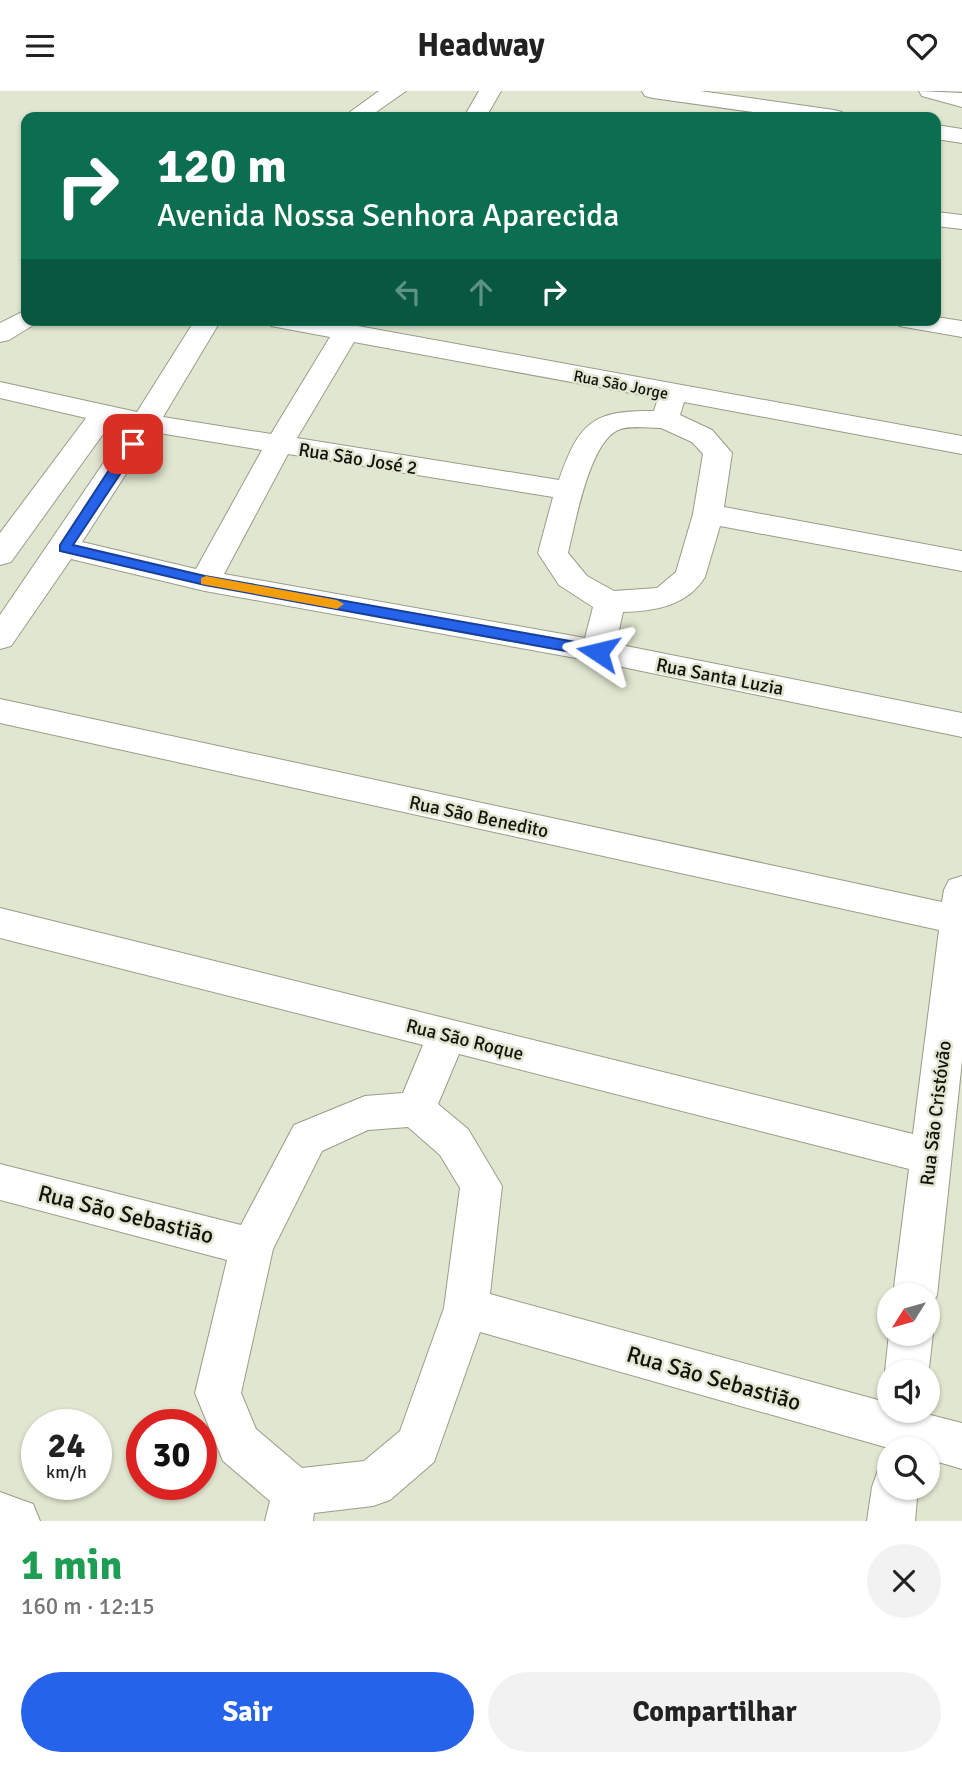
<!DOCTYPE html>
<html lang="pt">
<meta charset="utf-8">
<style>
:root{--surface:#fff;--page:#f2f2f2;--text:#222;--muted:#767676;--accent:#2563eb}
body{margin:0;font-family:Signika,sans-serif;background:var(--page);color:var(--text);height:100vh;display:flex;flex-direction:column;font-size:26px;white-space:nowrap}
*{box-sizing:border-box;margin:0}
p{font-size:23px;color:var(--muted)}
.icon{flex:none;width:38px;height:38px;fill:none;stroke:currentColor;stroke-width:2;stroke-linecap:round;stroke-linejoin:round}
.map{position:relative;height:1430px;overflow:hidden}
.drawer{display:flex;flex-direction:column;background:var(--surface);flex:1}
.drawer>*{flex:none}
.guide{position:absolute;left:21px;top:21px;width:920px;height:214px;border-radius:14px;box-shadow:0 2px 5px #0004;background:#0b6e4f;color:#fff;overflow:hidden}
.needle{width:46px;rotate:233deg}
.buttons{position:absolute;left:877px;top:1192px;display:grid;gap:14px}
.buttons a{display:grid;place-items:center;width:63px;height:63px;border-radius:50%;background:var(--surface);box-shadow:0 2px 5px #0004;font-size:35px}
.speed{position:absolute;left:21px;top:1318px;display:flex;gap:14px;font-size:35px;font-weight:700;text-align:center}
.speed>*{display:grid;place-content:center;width:91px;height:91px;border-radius:50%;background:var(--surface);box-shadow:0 2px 5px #0004;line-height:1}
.speed small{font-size:18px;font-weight:400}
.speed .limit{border:10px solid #d22;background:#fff;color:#111}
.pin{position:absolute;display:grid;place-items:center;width:60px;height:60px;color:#fff;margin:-30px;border-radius:14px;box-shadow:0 4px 10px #0006}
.me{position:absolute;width:77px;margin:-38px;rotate:280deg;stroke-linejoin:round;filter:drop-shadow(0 0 5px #0008)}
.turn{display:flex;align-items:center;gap:24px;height:147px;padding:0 21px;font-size:32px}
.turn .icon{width:91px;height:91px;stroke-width:2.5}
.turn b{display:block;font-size:49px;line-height:60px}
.lanes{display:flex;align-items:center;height:66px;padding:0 21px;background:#0003;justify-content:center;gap:35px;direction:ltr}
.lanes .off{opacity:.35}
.round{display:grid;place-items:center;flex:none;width:74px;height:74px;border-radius:37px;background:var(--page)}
.overview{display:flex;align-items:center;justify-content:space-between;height:119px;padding:0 21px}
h1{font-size:42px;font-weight:700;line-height:52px;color:#1e9e55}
.button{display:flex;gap:14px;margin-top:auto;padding:14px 21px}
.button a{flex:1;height:80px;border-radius:42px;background:var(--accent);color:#fff;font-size:28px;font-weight:700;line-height:80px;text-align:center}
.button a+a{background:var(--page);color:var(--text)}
header{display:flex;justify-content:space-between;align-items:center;height:91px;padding:0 21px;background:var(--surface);font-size:32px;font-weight:700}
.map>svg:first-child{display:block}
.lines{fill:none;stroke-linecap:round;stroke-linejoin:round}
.minor-casing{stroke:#989d88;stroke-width:2}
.minor{fill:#fff;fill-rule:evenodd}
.route{fill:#2563eb;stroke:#184099;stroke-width:2}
.slow{fill:#f59e0b}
.labels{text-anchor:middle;stroke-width:5;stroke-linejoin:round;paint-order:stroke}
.far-street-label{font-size:16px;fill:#13140d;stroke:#e0e6cf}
.street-label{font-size:19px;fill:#13140d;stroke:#e0e6cf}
.near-street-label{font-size:23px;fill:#13140d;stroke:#e0e6cf}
</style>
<header><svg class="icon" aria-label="menu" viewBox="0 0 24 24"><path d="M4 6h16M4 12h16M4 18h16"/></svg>Headway<svg class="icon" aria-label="heart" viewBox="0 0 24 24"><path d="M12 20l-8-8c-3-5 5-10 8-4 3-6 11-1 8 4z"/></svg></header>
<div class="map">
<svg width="962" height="1430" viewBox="0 0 962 1430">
<rect width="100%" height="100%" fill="#e0e6cf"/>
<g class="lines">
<defs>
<g id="minor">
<polygon points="379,0 406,0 369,26 353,26 350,21"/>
<polygon points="479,0 501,0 486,26 464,26"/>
<polygon points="642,0 700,0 834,19 842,21 845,26 788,26 653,7 645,5"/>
<polygon points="919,0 962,2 962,16 922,5"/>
<polygon points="936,34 962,38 962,52 936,48"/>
<polygon points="936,121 962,124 962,138 936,135"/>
<polygon points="26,219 26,229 38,229 35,233 9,249 0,251 0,232"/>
<polygon points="936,226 962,230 962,246 899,235 895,229 936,229"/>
<path d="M 195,229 L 221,229 L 163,326 L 271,343 L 330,246 L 271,235 L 267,229 L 325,229 L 962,345 L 962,363 L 684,311 L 680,324 L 712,339 L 732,362 L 724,416 L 962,460 L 962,480 L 720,435 L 705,486 C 687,515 655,520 623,521 L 616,553 L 962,622 L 962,646 L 598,571 L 205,500 L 71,468 L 11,555 L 0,558 L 0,524 L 128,336 L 111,332 L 11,471 L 0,474 L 0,442 L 86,327 L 0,307 L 0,291 L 137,321 ZM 354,251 L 658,307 L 654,320 C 592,319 579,332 559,389 L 297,347 ZM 661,337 L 692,351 L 703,363 L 693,423 L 676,481 L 657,497 L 614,500 L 587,485 L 568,462 C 575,433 589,352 618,339 C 630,334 647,337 661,337 ZM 153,341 L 262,359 L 196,478 L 82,451 ZM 288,363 L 553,406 L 538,462 L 559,494 L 593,516 L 585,547 L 224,483 Z"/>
<path d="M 0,608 L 942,811 L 944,799 L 949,789 L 962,785 L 962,969 L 937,1204 L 930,1218 L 928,1219 L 928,1204 L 893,1204 L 909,1078 L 459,963 L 438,1013 L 468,1038 L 502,1095 L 490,1203 L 889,1312 L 889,1320 L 915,1320 L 962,1332 L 962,1378 L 928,1368 L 928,1358 L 892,1358 L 480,1241 L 434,1371 L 390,1409 L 373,1415 L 314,1422 L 313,1430 L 265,1430 L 270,1410 L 223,1370 L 195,1302 L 227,1169 L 0,1109 L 0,1073 L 241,1134 L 294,1034 L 365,1005 L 403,1002 L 423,954 L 0,847 L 0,817 L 913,1043 L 939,839 L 0,632 ZM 408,1036 L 440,1064 L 460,1097 L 444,1217 L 400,1340 L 364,1370 L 302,1377 L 256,1338 L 241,1302 L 273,1158 L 322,1060 L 368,1039 Z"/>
<polygon points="928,1229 933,1242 928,1286 928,1281 889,1281 889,1291 885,1281 889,1242 928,1242"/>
<polygon points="889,1375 889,1396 918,1396 915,1430 867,1430 872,1396 878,1379"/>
<polygon points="0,1401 33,1413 40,1430 0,1430"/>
</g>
</defs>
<use href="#minor" class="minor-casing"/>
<use href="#minor" class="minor"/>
</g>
<polygon class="route" points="133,349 140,353 73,454 205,485 598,555 605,561 598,566 205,494 60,460 60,454 128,350"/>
<polygon class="slow" points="206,485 337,509 344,513 337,518 201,493 201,487"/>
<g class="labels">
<g class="far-street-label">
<text transform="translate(621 293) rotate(11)" y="6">Rua São Jorge</text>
</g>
<g class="street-label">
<text transform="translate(358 367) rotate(9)" y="7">Rua São José 2</text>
<text transform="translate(720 585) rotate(11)" y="7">Rua Santa Luzia</text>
<text transform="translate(479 725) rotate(12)" y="7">Rua São Benedito</text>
<text transform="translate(465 948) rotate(14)" y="7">Rua São Roque</text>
<text transform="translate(935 1022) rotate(-83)" y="7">Rua São Cristóvão</text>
</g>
<g class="near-street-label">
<text transform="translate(126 1123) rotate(14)" y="8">Rua São Sebastião</text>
<text transform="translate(714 1287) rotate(16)" y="8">Rua São Sebastião</text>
</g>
</g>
</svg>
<div class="buttons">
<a><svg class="needle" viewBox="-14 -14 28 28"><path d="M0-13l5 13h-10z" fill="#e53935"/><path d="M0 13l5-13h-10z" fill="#767676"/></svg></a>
<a><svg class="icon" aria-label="sound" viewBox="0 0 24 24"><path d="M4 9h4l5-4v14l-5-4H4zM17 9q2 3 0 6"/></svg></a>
<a><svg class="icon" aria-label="search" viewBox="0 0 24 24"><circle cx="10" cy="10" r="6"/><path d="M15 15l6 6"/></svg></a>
</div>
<div class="speed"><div>24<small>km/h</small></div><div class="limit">30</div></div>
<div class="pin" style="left:133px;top:353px;background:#d93025"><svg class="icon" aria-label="arrive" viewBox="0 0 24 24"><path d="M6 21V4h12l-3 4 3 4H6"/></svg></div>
<svg class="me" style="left:598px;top:561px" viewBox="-20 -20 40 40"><path d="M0-17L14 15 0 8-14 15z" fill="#2563eb" stroke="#fff" stroke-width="4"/></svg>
<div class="guide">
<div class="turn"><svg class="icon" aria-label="right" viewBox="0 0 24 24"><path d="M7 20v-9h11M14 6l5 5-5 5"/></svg><div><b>120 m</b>Avenida Nossa Senhora Aparecida</div></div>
<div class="lanes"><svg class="icon off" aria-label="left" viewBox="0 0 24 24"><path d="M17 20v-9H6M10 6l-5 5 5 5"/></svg><svg class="icon off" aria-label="ahead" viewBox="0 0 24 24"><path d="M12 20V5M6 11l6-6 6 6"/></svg><svg class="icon" aria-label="right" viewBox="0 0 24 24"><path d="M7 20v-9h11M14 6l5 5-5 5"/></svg></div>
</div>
</div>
<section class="drawer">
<div class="overview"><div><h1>1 min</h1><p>160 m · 12:15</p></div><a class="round"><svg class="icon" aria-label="close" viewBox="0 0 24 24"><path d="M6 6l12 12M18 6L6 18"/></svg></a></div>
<div class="button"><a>Sair</a><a>Compartilhar</a></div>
</section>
